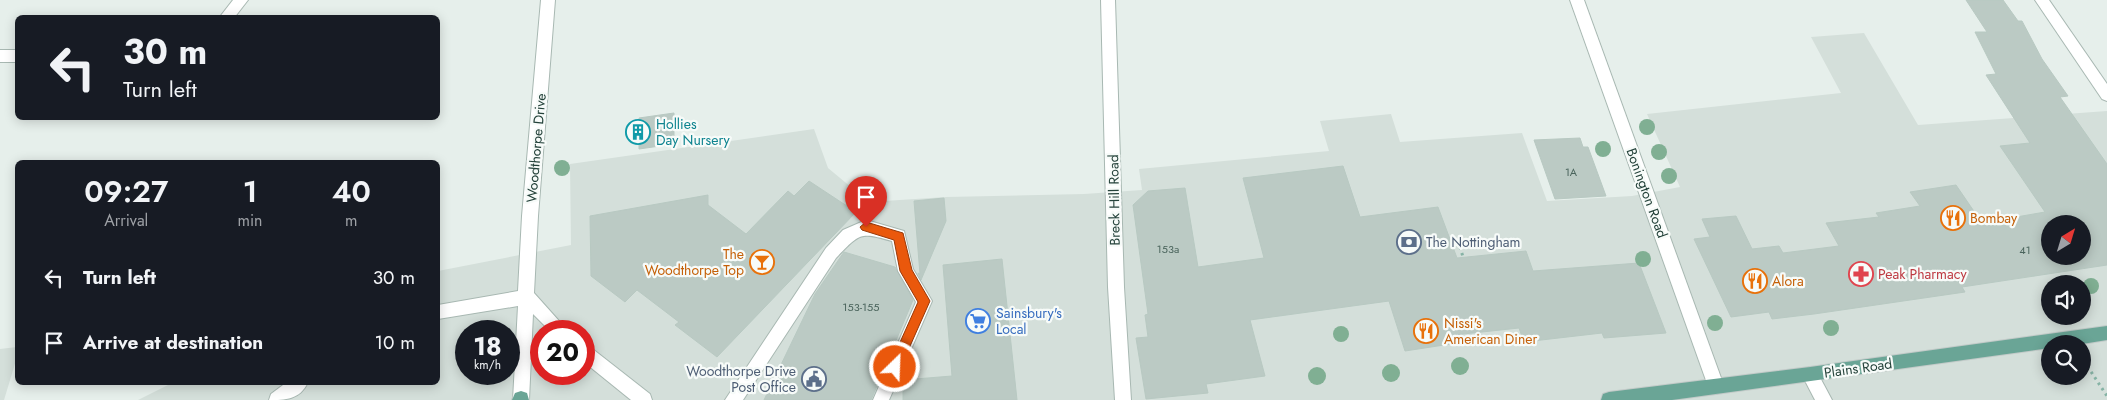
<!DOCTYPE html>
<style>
:root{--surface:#171b24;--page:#242831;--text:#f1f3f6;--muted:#9ea1a6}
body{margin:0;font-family:Jost,sans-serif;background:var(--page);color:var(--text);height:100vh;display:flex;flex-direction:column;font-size:19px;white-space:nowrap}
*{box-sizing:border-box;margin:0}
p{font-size:16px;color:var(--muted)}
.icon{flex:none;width:28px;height:28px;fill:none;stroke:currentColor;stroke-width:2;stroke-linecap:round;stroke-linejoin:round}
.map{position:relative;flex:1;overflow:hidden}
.details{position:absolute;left:15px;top:160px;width:425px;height:225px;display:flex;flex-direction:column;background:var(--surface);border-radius:8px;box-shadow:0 2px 12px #0003}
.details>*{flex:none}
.top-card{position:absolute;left:15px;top:15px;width:425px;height:105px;border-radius:8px;box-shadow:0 2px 12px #0003;background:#171b24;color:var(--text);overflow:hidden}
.needle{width:32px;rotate:38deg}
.fabs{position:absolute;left:2041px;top:215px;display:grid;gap:10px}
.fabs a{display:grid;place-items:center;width:50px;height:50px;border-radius:50%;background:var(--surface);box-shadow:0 2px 12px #0003;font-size:25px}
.speed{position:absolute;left:455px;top:320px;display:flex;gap:10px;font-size:25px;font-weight:700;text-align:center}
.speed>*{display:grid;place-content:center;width:65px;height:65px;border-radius:50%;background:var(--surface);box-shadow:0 2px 12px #0003;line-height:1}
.speed small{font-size:12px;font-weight:400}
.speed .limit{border:8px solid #d22;background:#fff;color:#111}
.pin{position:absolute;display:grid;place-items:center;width:42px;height:42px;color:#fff;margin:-51px -21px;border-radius:50% 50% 50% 0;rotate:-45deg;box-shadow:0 0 5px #0007}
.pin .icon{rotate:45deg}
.me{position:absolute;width:55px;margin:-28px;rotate:24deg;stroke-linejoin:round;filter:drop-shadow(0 0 4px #0008)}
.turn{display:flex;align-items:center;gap:18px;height:105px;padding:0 25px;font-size:22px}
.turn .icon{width:65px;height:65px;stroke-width:2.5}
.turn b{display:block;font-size:35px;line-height:42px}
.eta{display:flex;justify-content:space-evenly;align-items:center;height:85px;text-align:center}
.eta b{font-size:30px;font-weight:600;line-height:35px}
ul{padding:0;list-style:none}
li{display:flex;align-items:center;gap:15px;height:65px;padding:0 25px}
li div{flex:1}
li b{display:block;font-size:19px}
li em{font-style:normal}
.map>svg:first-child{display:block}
.built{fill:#d4dfda;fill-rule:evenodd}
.building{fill:#bbcac4;stroke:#b8c9c2;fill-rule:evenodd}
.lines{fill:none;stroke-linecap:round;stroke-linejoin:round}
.minor-casing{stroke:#a8b8b2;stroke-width:2}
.major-casing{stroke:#c2cac8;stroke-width:2}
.path{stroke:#86b3a5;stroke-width:3;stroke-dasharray:2.5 4;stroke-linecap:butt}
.minor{fill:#fff;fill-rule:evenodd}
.major{fill:#6aa596;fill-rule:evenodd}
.tree{fill:#80af93}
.route{fill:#ea580c;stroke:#983908}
.labels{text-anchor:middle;stroke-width:4.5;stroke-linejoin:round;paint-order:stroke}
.number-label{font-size:11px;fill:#4a645c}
.culture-label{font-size:14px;fill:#0d838f;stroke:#f7fbf9;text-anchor:start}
.street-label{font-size:14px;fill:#24423a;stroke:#f7fbf9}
.food-label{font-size:14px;fill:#c56008;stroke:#f7fbf9;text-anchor:start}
.service-label{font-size:14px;fill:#4e5e75;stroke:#f7fbf9;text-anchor:start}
.health-label{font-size:14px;fill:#be3a42;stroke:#f7fbf9;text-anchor:start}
.shop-label{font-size:14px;fill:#366cbe;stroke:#f7fbf9;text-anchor:start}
</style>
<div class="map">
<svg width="2107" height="400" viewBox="0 0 2107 400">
<rect width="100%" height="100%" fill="#e6efeb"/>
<g class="built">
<path d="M 1864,33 L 1918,125 L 2107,111 L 2107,400 L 138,400 L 172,383 L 438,382 L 438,271 L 571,245 L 570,164 L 814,129 L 828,168 L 869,202 L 946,197 L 1084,194 L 1142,190 L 1139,169 L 1329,151 L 1320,121 L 1391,114 L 1400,142 L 1522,133 L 1547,201 L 1632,196 L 1680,187 L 1647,114 L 1841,93 L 1811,37 ZM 2050,224 L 2082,224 L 2082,256 L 2050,256 ZM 2050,284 L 2082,284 L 2082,316 L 2050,316 ZM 466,331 L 509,331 L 509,374 L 466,374 ZM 541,331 L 584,331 L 584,374 L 541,374 ZM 2050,344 L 2082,344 L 2082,376 L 2050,376 Z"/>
<polygon points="17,347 17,357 4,400 0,400 0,349"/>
</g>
<g class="building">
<path d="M 1966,0 L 2003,0 L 2018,21 L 2022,21 L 2042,59 L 2068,96 L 2060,97 L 2107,164 L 2107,265 L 1962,287 L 1965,292 L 1814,314 L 1772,319 L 1769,312 L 1731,317 L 1694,239 L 1710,237 L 1702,219 L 1736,216 L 1752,249 L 1779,246 L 1783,253 L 1839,246 L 1826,223 L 1879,217 L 1876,213 L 1920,206 L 1910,192 L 1956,185 L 1982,223 L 2045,212 L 2000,146 L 2030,143 L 1986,75 L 1996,74 L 1975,32 L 1987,32 ZM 2050,224 L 2082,224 L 2082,256 L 2050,256 Z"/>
<polygon points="674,113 674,144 639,149 639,118"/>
<polygon points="1580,138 1583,147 1588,147 1606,196 1555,199 1534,140"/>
<polygon points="1343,166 1360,217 1438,207 1457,258 1526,251 1533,271 1639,263 1666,333 1604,338 1602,333 1524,342 1519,328 1454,335 1457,343 1405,351 1389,301 1250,320 1265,376 1206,384 1208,393 1146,399 1136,338 1148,337 1145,315 1148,314 1133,205 1148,191 1185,188 1198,267 1264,258 1243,178"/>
<polygon points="809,181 856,212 717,357 675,325 679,322 637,290 625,302 591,276 590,216 708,195 708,205 746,234 788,191 794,196"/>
<polygon points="944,198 946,221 921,280 918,273 920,274 914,201"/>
<polygon points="844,252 895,267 913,300 871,400 764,400 815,294"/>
<polygon points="1002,259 1017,400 903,400 903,380 952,376 943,265"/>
</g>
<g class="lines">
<defs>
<g id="minor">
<polygon points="233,0 248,0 234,18 219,18"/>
<polygon points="541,0 555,0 538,216 534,293 568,331 550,331 533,314 529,400 513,400 518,306 438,319 438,305 518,291 522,216"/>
<polygon points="1101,0 1115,0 1124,287 1131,400 1115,400 1108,287"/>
<polygon points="1570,0 1584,0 1724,386 1722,391 1716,394 1710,391 1708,386"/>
<polygon points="2035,0 2049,0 2107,84 2107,101 2102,99"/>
<rect x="0" y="50" width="18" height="12"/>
<path d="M 866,220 L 904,231 L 913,269 L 932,301 L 889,400 L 873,400 L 916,302 L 898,271 L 892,241 C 860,232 860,233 836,258 L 743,400 L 725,400 L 826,248 L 843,230 Z"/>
<polygon points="584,345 590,347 650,394 652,400 631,400 584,362"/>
<polygon points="1810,367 1816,370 1832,400 1815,400 1802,375 1804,370"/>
<path d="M 287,382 L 308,382 C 300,400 285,400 269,400 L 271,394 Z"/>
</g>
<g id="major">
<polygon points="2107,326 2107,340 2082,344 2050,344 2050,348 1672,400 1601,400 1603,394 1609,392 1810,367"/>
<polygon points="521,391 527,393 529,400 512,400 515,393"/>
</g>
</defs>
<use href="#minor" class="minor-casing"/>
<use href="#major" class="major-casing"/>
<g class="path">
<polyline points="1463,241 1460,247 1463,257"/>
<polyline points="2084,361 2107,396"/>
</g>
<use href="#minor" class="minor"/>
<use href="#major" class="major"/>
</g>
<g class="tree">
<circle cx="1647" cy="127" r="8"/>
<circle cx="1603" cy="149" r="8"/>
<circle cx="1659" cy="152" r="8"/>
<circle cx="562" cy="168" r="8"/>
<circle cx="1669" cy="176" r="8"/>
<circle cx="1643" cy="259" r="8"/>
<circle cx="2091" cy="286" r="8"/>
<circle cx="1715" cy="323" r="8"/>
<circle cx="1831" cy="328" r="8"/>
<circle cx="1341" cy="334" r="8"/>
<circle cx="1460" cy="366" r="9"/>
<circle cx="1391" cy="373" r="9"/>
<circle cx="1317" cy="376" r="9"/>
</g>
<polygon class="route" points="866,222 903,233 912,270 930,301 899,371 895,373 889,367 918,302 900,271 894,240 862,230 860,227"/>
<defs>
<symbol id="building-ring" viewBox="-11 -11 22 22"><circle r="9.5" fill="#f7fbf9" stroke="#0f9aa8" stroke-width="1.5"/><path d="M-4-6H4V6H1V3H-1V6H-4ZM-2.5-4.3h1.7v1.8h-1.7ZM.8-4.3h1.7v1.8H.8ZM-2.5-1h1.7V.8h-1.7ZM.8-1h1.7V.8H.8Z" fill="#0f9aa8"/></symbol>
<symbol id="restaurant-ring" viewBox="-11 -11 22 22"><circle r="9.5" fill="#f7fbf9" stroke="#e8710a" stroke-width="1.5"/><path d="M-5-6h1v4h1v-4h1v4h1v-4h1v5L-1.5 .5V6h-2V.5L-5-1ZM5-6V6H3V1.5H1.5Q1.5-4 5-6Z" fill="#e8710a"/></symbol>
<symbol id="bank-ring" viewBox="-11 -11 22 22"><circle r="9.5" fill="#f7fbf9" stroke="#5c6f8a" stroke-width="1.5"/><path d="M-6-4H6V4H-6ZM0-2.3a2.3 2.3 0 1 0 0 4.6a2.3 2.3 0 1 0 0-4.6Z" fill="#5c6f8a"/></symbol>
<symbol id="bar-ring" viewBox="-11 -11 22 22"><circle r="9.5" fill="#f7fbf9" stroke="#e8710a" stroke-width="1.5"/><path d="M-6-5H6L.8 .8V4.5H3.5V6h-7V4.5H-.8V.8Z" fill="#e8710a"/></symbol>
<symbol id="pharmacy-ring" viewBox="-11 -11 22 22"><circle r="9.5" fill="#f7fbf9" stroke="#e0444e" stroke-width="1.5"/><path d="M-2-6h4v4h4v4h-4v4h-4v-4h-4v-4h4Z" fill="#e0444e"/></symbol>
<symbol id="supermarket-ring" viewBox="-11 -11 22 22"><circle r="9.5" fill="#f7fbf9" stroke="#3f7fe0" stroke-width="1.5"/><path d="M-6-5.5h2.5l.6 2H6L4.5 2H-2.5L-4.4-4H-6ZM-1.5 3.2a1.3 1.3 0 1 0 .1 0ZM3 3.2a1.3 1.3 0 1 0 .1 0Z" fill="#3f7fe0"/></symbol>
<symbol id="civic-ring" viewBox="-11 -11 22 22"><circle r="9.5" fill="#f7fbf9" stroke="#5c6f8a" stroke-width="1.5"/><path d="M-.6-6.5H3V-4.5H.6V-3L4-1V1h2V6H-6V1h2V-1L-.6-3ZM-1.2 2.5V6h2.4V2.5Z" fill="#5c6f8a"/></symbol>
</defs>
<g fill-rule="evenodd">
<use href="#building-ring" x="624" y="118" width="28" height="28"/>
<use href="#restaurant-ring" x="1939" y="204" width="28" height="28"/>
<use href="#bank-ring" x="1395" y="228" width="28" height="28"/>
<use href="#bar-ring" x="748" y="248" width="28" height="28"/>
<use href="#pharmacy-ring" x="1847" y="260" width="28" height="28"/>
<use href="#restaurant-ring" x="1741" y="267" width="28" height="28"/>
<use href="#supermarket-ring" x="964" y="307" width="28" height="28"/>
<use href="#restaurant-ring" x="1412" y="317" width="28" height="28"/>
<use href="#civic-ring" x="800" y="365" width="28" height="28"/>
</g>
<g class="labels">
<g class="number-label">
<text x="1571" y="176">1A</text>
<text x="1168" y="253">153a</text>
<text x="2025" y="254">41</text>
<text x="861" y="311">153-155</text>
</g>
<g class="culture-label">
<text x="656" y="129">Hollies<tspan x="656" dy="16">Day Nursery</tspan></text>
</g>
<g class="street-label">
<text transform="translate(536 148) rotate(-85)" y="5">Woodthorpe Drive</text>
<text transform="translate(1647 193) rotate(70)" y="5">Bonington Road</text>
<text transform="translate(1114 200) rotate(-91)" y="5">Breck Hill Road</text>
<text transform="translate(1858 368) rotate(-8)" y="5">Plains Road</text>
</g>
<g class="food-label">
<text x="1970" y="223">Bombay</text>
<text x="744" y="259" text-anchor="end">The<tspan x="744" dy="16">Woodthorpe Top</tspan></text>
<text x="1772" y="286">Alora</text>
<text x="1444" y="328">Nissi's<tspan x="1444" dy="16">American Diner</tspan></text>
</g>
<g class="service-label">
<text x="1426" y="247">The Nottingham</text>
<text x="796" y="376" text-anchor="end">Woodthorpe Drive<tspan x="796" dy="16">Post Office</tspan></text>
</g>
<g class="health-label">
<text x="1878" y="279">Peak Pharmacy</text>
</g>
<g class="shop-label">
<text x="996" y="318">Sainsbury's<tspan x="996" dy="16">Local</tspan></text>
</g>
</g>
</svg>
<div class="fabs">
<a><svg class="needle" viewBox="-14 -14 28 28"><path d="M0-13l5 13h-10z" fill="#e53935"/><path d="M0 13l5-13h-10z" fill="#9ea1a6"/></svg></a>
<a><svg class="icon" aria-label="sound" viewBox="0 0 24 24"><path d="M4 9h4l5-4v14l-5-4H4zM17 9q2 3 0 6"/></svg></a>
<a><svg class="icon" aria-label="search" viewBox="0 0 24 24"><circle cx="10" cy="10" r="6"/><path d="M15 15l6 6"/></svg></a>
</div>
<div class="speed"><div>18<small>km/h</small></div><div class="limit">20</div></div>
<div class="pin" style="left:866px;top:227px;background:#d93025"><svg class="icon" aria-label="arrive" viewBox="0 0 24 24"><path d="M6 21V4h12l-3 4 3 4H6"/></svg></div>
<svg class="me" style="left:895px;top:367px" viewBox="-20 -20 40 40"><circle r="17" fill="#ea580c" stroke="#fff" stroke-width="3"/><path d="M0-11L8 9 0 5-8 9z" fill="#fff"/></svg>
<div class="top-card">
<div class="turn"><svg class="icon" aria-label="left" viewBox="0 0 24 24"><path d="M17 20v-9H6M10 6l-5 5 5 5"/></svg><div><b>30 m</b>Turn left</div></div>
</div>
<section class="details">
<div class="eta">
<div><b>09:27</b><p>Arrival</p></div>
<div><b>1</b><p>min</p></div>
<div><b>40</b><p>m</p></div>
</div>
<ul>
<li><svg class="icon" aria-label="left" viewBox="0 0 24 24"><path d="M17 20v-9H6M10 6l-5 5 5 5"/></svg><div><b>Turn left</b></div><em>30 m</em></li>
<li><svg class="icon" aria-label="arrive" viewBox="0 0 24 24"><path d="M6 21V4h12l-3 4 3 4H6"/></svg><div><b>Arrive at destination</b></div><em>10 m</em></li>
</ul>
</section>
</div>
